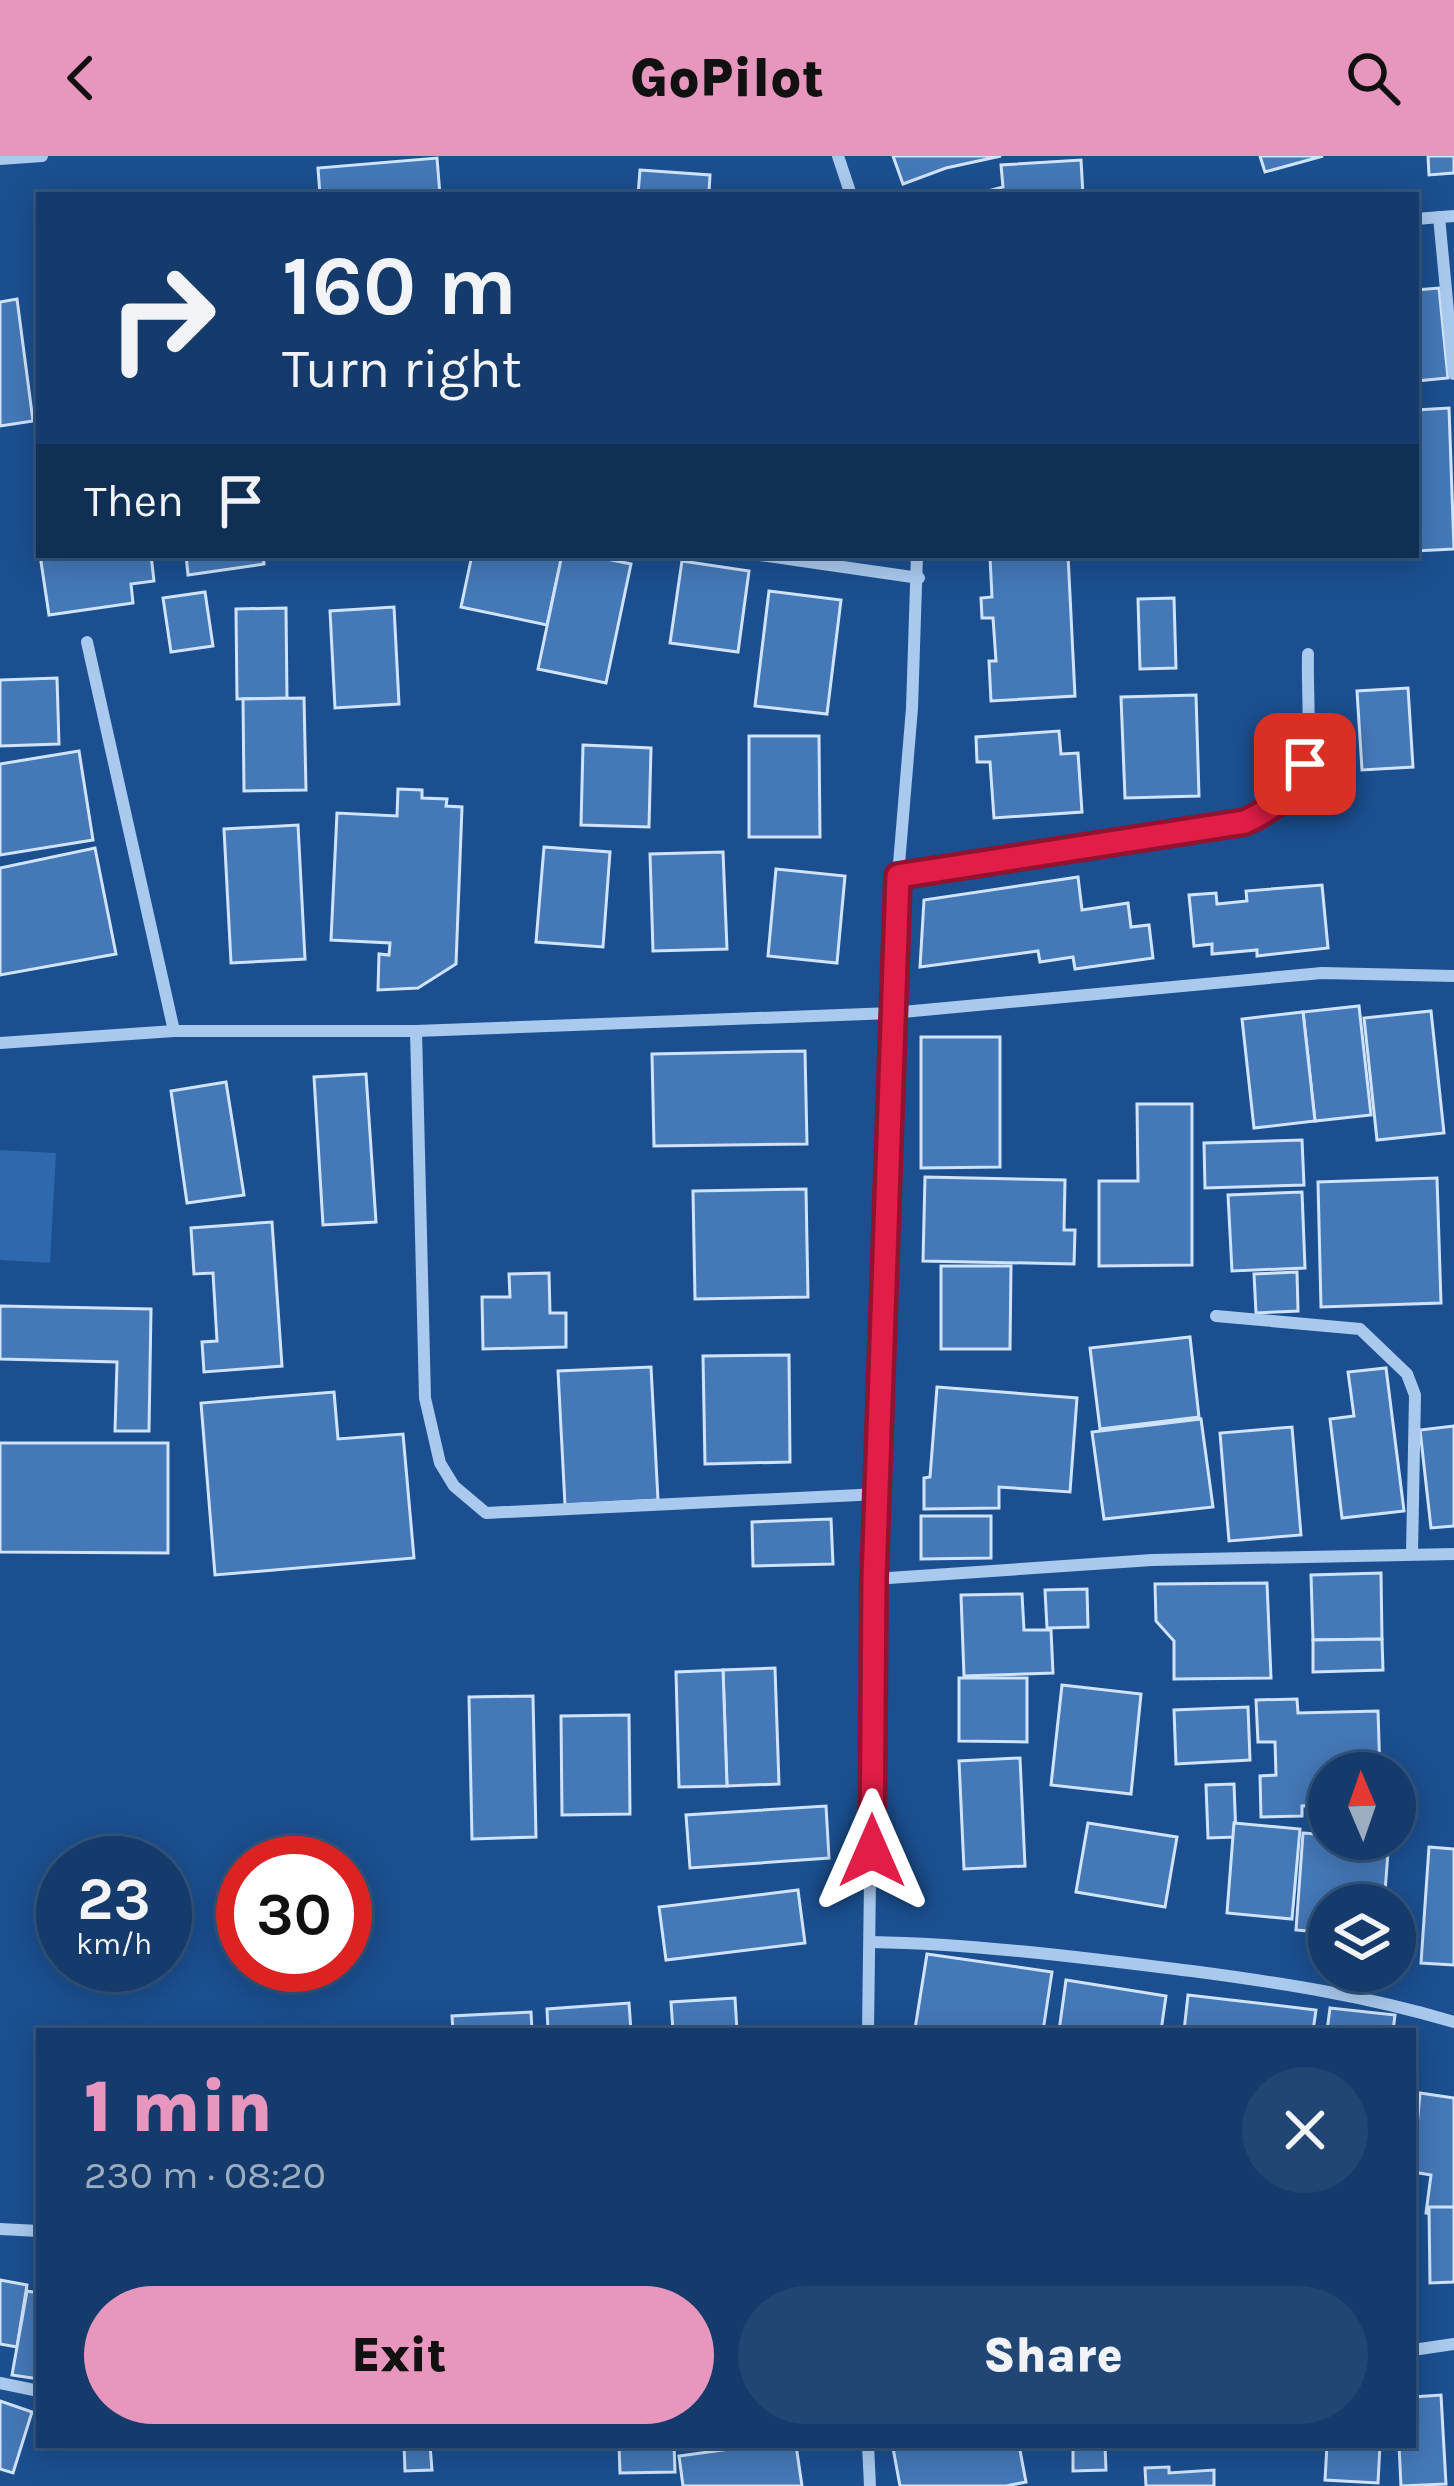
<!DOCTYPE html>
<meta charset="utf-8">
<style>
:root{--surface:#143b6b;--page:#214673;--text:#f1f3f6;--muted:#9dadc1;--line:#33557e;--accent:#e797bd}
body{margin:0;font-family:Karla,sans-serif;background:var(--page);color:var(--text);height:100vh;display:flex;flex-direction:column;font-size:45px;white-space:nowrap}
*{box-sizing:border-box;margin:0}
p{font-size:39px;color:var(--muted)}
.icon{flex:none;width:66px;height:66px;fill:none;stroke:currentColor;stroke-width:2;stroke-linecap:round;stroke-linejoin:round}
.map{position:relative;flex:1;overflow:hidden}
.side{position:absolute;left:36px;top:1872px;width:1380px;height:420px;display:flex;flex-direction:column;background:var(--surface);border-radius:0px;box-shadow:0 6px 30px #0003,0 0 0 3px var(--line)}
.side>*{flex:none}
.banner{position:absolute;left:36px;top:36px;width:1383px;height:366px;border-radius:0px;box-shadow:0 6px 30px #0003,0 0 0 3px var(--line);background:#143b6b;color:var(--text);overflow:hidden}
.needle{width:78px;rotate:358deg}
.fabs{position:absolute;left:1308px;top:1596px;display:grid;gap:24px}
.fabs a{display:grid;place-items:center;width:108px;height:108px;border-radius:50%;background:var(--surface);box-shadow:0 6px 30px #0003,0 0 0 3px var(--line);font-size:60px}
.speed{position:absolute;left:36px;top:1680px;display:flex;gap:24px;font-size:60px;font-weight:700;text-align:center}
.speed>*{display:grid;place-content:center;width:156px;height:156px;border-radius:50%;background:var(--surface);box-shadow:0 6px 30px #0003,0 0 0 3px var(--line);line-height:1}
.speed small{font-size:30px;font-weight:400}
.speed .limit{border:18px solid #d22;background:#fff;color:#111}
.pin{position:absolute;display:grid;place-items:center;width:102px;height:102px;color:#fff;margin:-51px;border-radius:24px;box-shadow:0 6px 18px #0006}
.me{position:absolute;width:132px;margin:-66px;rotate:0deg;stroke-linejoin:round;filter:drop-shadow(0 0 9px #0008)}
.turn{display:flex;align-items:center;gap:42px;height:252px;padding:0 48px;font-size:54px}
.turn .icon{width:156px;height:156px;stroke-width:2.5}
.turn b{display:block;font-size:84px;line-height:102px}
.then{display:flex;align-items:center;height:114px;padding:0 48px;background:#0003;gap:24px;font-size:45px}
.round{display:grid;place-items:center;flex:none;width:126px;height:126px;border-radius:63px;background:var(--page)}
.summary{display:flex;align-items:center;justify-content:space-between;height:204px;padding:0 48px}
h1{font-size:72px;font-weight:800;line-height:90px;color:var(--accent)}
.action{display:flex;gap:24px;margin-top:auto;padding:24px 48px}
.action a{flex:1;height:138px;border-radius:72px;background:var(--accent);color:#111;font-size:48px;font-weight:800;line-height:138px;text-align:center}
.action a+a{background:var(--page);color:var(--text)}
header{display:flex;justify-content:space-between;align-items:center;height:156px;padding:0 48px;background:var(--accent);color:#111;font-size:54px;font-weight:800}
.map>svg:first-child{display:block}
.green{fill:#2e69ad}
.building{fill:#4478b7;stroke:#cfe3fa;stroke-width:3}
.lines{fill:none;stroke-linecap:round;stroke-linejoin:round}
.minor{stroke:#a9c9ee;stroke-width:12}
.route-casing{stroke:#92132f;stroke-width:30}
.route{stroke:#e11d48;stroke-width:21}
</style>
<header><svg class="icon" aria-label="back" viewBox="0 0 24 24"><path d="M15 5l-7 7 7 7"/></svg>GoPilot<svg class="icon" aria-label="search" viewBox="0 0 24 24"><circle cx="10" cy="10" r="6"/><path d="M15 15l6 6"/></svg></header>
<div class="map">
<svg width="1454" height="2330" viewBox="0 0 1454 2330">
<rect width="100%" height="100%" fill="#1b4f8f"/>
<polygon class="green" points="0,994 56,997 50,1107 0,1104"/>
<g class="building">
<polygon points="893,0 1001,0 946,12 903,28"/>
<polygon points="1260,0 1323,0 1265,16"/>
<polygon points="1428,0 1454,0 1454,17 1429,19"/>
<polygon points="437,2 440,39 320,39 318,12"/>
<polygon points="1081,4 1083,39 973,39 1003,31 1001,9"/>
<polygon points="640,14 710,19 709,36 752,39 638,39"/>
<polygon points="1439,132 1448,222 1416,225 1416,134"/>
<polygon points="17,143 33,265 0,270 0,146"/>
<polygon points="1449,252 1454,393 1416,395 1416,254"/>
<polygon points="40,399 151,399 154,425 131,428 133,447 49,459"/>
<polygon points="186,399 263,399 264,408 188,419"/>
<polygon points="472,399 562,399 547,469 461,451"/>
<polygon points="562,399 587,399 631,408 606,527 538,513"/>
<polygon points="1068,399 1075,540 991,545 989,505 996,505 993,462 982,462 981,442 992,441 990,401"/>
<polygon points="682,405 749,415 738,496 670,487"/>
<polygon points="769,435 841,444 827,558 755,550"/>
<polygon points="205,436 213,490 171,496 163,442"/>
<polygon points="1174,442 1176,512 1140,513 1138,443"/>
<polygon points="394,451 399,548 335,552 330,455"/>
<polygon points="286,452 287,542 237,543 236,453"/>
<polygon points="57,522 59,588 0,590 0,524"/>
<polygon points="1408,532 1413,611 1362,614 1357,535"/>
<polygon points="1196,539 1199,640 1125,642 1121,541"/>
<polygon points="304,542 306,634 244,635 243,543"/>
<polygon points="1059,575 1061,598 1078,597 1082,656 994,662 990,606 977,606 976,581"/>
<polygon points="749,580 819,580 820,681 749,681"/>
<polygon points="583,589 651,592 649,671 581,669"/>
<polygon points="79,595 93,684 0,699 0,608"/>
<polygon points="398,633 422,634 422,642 447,643 446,650 462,651 456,808 418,832 378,834 379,798 389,799 390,787 331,784 337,657 397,660"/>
<polygon points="298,669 305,803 231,807 224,673"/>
<polygon points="544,691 610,696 603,791 536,786"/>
<polygon points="95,692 116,798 0,819 0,712"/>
<polygon points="723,696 727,793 653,795 650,698"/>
<polygon points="776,713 845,720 837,807 768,800"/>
<polygon points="1078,721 1082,754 1128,747 1131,771 1149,769 1153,802 1075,813 1073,801 1040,806 1038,795 920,811 924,744"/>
<polygon points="1322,729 1328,792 1257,800 1257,794 1212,798 1212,788 1194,790 1189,739 1216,737 1217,748 1247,745 1246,735"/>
<polygon points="1359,850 1371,959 1315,965 1303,856"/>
<polygon points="1431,855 1444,977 1377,984 1364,862"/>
<polygon points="1303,856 1315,965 1254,972 1242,863"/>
<polygon points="921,881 1000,881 1000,1011 921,1012"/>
<polygon points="805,895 807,988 654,990 652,898"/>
<polygon points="366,918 376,1066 323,1069 314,921"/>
<polygon points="226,926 244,1039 187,1047 171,935"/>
<polygon points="1137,948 1192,948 1192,1109 1099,1110 1099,1025 1138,1025"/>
<polygon points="1302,984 1304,1029 1205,1032 1204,987"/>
<polygon points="925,1021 1065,1024 1064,1074 1075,1074 1074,1108 923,1105"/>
<polygon points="1437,1022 1441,1147 1321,1151 1318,1026"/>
<polygon points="806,1033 808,1141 695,1143 693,1035"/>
<polygon points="1302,1036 1305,1112 1232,1115 1228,1039"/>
<polygon points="272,1066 282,1210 204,1216 202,1186 217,1185 213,1117 194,1118 191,1072"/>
<polygon points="941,1110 1011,1110 1010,1193 941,1193"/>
<polygon points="1297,1116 1298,1155 1256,1157 1254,1118"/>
<polygon points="549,1117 550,1157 566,1157 566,1191 483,1193 482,1141 510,1141 509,1118"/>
<polygon points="0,1150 151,1153 149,1275 115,1275 117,1206 0,1203"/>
<polygon points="1190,1181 1199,1261 1100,1273 1090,1192"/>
<polygon points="789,1199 790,1306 705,1308 703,1200"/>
<polygon points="651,1211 658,1344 565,1349 558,1215"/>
<polygon points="1386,1212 1404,1355 1342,1362 1330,1263 1354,1260 1348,1216"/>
<polygon points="937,1231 1077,1242 1070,1336 999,1331 999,1352 924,1353 924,1322 930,1321"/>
<polygon points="334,1236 338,1283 403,1278 414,1402 215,1419 201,1247"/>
<polygon points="1201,1263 1213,1351 1104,1363 1092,1276"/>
<polygon points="1454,1270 1454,1370 1431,1372 1420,1274"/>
<polygon points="1292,1271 1301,1379 1229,1385 1220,1277"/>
<polygon points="0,1287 168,1287 168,1397 0,1396"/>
<polygon points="921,1360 991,1360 991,1402 921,1403"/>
<polygon points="831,1363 833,1408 753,1410 752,1366"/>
<polygon points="1381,1417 1382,1483 1313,1484 1311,1419"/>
<polygon points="1267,1427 1271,1522 1174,1523 1174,1485 1156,1465 1155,1428"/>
<polygon points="1087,1433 1088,1471 1047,1472 1045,1434"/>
<polygon points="1022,1438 1024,1474 1051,1474 1053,1517 964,1520 961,1439"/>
<polygon points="1382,1483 1383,1514 1313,1516 1313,1484"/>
<polygon points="775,1512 779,1628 727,1630 723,1514"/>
<polygon points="723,1514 727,1630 679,1631 676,1516"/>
<polygon points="959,1522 1027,1522 1027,1586 959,1585"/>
<polygon points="1062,1529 1141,1538 1131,1638 1051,1629"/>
<polygon points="533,1540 536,1681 472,1683 469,1541"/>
<polygon points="1297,1543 1298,1557 1378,1555 1380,1617 1329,1617 1329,1649 1302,1650 1302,1660 1261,1661 1260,1620 1276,1619 1275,1586 1258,1586 1256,1544"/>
<polygon points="1248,1551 1250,1604 1176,1608 1174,1554"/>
<polygon points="629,1559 630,1658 562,1659 561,1560"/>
<polygon points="1020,1602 1025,1710 964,1713 959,1605"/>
<polygon points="1234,1628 1236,1681 1208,1682 1206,1629"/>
<polygon points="826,1650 829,1702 690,1712 686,1659"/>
<polygon points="1088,1667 1177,1681 1165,1751 1076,1736"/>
<polygon points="1234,1667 1300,1673 1292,1763 1227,1757"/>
<polygon points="1303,1677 1329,1679 1329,1683 1389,1683 1384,1749 1329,1749 1329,1777 1296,1774"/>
<polygon points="1429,1691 1454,1693 1454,1809 1421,1807"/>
<polygon points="798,1734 805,1787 666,1804 659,1751"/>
<polygon points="927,1798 1052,1816 1043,1875 915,1873"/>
<polygon points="1066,1824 1166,1840 1161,1875 1059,1875"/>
<polygon points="1188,1839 1316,1854 1313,1875 1184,1875"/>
<polygon points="735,1842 737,1875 673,1875 671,1846"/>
<polygon points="629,1847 631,1875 548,1875 547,1853"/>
<polygon points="1330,1852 1395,1859 1393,1875 1327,1875"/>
<polygon points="531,1856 532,1875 453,1875 452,1860"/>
<polygon points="1420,1937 1454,1942 1454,2061 1426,2057 1431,2019 1413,2016"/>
<polygon points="1429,2051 1454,2051 1454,2126 1430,2127"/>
<polygon points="0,2124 27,2129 17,2191 0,2188"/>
<polygon points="27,2135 39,2137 39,2223 12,2219"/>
<polygon points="1441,2239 1446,2328 1401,2330 1399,2289 1413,2289 1413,2241"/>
<polygon points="0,2245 32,2256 13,2317 0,2313"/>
<polygon points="404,2289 430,2289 432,2314 405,2315"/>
<polygon points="619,2289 674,2289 675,2316 620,2317"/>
<polygon points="759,2289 796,2289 802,2330 683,2330 679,2300"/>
<polygon points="911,2289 1019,2289 1026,2326 1006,2330 900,2330 893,2292"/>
<polygon points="1073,2289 1105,2289 1106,2314 1073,2315"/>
<polygon points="1327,2289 1380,2289 1378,2327 1325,2324"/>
<polygon points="1169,2311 1169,2317 1214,2314 1214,2330 1146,2330 1145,2312"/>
</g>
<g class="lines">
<g class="minor">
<polyline points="838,0 851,39"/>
<polyline points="0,3 42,0"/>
<polyline points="1439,61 1454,218"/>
<polyline points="1416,63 1454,60"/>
<polyline points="760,399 919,422"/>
<polyline points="87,486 174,875"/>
<path d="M 898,720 L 1245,666 C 1325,628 1306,574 1308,498"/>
<polyline points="416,875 425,1242 440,1307 454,1330 486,1357 879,1338"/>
<polyline points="0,887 174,875 416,875 892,857 1322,817 1454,820"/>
<polyline points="1216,1160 1360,1173 1407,1218 1415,1239 1412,1398"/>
<polyline points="874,1423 1152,1404 1454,1398"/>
<path d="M 871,1786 C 979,1788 1085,1802 1192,1815 C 1282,1827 1367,1840 1454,1866"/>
<polyline points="868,1875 874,1423 892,857 898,720 912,552 917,399"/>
<polyline points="0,2073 39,2075"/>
<polyline points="1413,2194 1454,2188"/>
<polyline points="0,2227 39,2235"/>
<polyline points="868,2289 870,2330"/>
</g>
</g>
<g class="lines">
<defs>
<path id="route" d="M 872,1695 L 874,1423 L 898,720 L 1245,666 C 1275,652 1291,639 1305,608"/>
</defs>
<use href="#route" class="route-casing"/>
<use href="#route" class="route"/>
</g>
</svg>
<div class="fabs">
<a><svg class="needle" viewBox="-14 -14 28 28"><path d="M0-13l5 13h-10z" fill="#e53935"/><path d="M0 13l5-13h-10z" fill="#9dadc1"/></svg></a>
<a><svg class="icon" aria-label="layers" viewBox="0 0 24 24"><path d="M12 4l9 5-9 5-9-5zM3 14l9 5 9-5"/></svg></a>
</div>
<div class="speed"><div>23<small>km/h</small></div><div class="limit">30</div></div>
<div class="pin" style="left:1305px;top:608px;background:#d93025"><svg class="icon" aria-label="arrive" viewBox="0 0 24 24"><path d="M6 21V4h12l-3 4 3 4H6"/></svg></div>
<svg class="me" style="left:872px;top:1695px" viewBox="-20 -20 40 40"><path d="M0-17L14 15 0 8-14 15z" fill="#e11d48" stroke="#fff" stroke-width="4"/></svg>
<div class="banner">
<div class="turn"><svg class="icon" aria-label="right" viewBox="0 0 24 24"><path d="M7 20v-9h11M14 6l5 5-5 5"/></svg><div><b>160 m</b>Turn right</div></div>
<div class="then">Then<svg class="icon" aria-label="arrive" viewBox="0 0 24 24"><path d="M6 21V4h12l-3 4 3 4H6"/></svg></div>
</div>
<section class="side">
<div class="summary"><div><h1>1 min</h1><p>230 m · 08:20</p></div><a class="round"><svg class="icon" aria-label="close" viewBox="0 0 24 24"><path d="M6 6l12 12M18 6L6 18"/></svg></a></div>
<div class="action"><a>Exit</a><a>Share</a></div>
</section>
</div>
